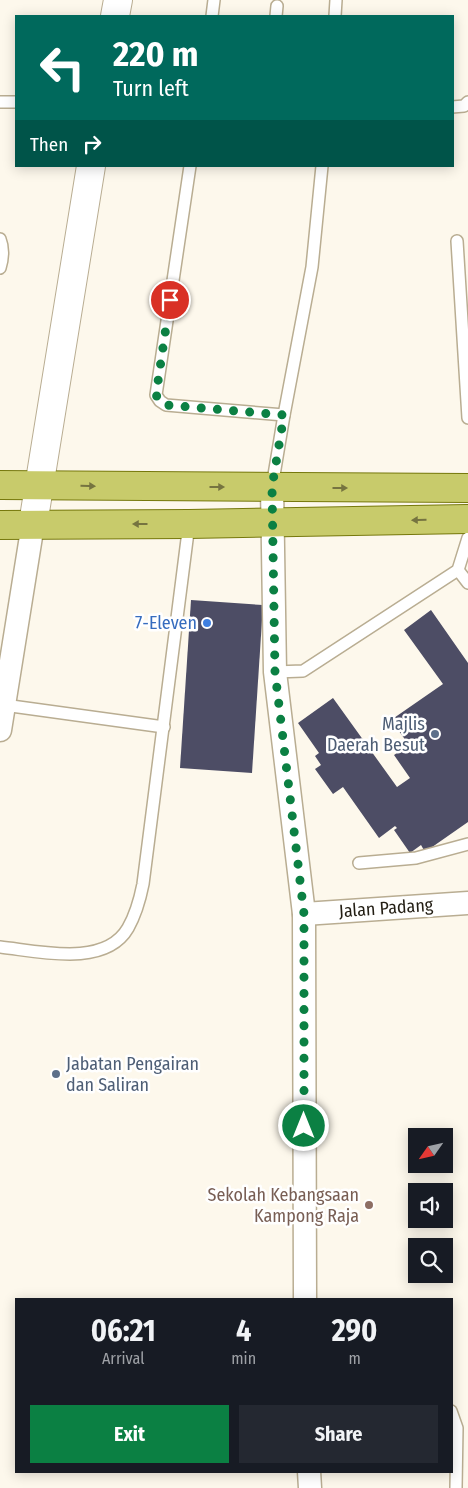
<!DOCTYPE html>
<style>
:root{--surface:#171b24;--page:#242831;--text:#f1f3f6;--muted:#9ea1a6;--accent:#0b8043}
body{margin:0;font-family:"Fira Sans Condensed",sans-serif;background:var(--page);color:var(--text);height:100vh;display:flex;flex-direction:column;font-size:19px;white-space:nowrap}
*{box-sizing:border-box;margin:0}
p{font-size:16px;color:var(--muted)}
.icon{flex:none;width:28px;height:28px;fill:none;stroke:currentColor;stroke-width:2;stroke-linecap:round;stroke-linejoin:round}
.map{position:relative;flex:1;overflow:hidden}
.side{position:absolute;left:15px;top:1298px;width:438px;height:175px;display:flex;flex-direction:column;background:var(--surface);border-radius:0px;box-shadow:0 2px 12px #0003}
.side>*{flex:none}
.guide{position:absolute;left:15px;top:15px;width:439px;height:152px;border-radius:0px;box-shadow:0 2px 12px #0003;background:#00695c;color:#fff;overflow:hidden}
.needle{width:32px;rotate:236deg}
.controls{position:absolute;left:408px;top:1128px;display:grid;gap:10px}
.controls a{display:grid;place-items:center;width:45px;height:45px;border-radius:0px;background:var(--surface);box-shadow:0 2px 12px #0003;font-size:25px}
.pin{position:absolute;display:grid;place-items:center;width:42px;height:42px;color:#fff;margin:-21px;border:2px solid #fff;border-radius:50%;box-shadow:0 1px 5px #0007}
.me{position:absolute;width:55px;margin:-28px;rotate:0deg;stroke-linejoin:round;filter:drop-shadow(0 0 4px #0008)}
.turn{display:flex;align-items:center;gap:18px;height:105px;padding:0 15px;font-size:22px}
.turn .icon{width:65px;height:65px;stroke-width:2.5}
.turn b{display:block;font-size:35px;line-height:42px}
.then{display:flex;align-items:center;height:48px;padding:0 15px;background:#0003;gap:10px;font-size:19px}
.eta{display:flex;justify-content:space-evenly;align-items:center;height:85px;text-align:center}
.eta b{font-size:30px;font-weight:700;line-height:35px}
.button{display:flex;gap:10px;margin-top:auto;padding:10px 15px}
.button a{flex:1;height:58px;border-radius:0px;background:var(--accent);color:#fff;font-size:20px;font-weight:700;line-height:58px;text-align:center}
.button a+a{background:var(--page);color:var(--text)}
.map>svg:first-child{display:block}
.building{fill:#4d4d65}
.lines{fill:none;stroke-linecap:round;stroke-linejoin:round}
.service-casing{stroke:#b9ad92;stroke-width:14}
.minor-casing{stroke:#b9ad92;stroke-width:25}
.tertiary-casing{stroke:#b9ad92;stroke-width:30}
.primary-casing{stroke:#76780c;stroke-width:30}
.service{stroke:#fff;stroke-width:11}
.minor{stroke:#fff;stroke-width:22}
.tertiary{stroke:#fff;stroke-width:28}
.primary{stroke:#c8cb6b;stroke-width:28}
.oneway{fill:#767440}
.route{stroke:#0b8043;stroke-width:9;stroke-dasharray:0 16.2}
.shop-dot{fill:#3f7fe0;stroke:#fff;stroke-width:2}
.service-dot{fill:#5c6f8a;stroke:#fff;stroke-width:2}
.education-dot{fill:#8d6e63;stroke:#fff;stroke-width:2}
.labels{text-anchor:middle;stroke-width:5;stroke-linejoin:round;paint-order:stroke}
.shop-label{font-size:18px;fill:#366cbe;stroke:#fff;text-anchor:end}
.service-label{font-size:18px;fill:#4e5e75;stroke:#fff;text-anchor:end}
.street-label{font-size:18px;fill:#231e14;stroke:#fff}
.education-label{font-size:18px;fill:#785e54;stroke:#fff;text-anchor:end}
</style>
<div class="map">
<svg width="468" height="1488" viewBox="0 0 468 1488">
<rect width="100%" height="100%" fill="#fdf8ec"/>
<g class="building">
<polygon points="191,600 263,605 252,773 180,768"/>
<polygon points="431,610 468,663 468,822 425,852 421,845 410,853 394,830 397,828 395,826 379,838 343,787 333,794 315,769 321,765 315,756 319,753 298,723 333,698 397,787 410,778 394,755 409,745 391,720 443,684 404,630"/>
</g>
<g class="lines">
<defs>
<g id="service">
<polyline points="212,16 214,0"/>
<polyline points="276,16 277,6"/>
<polyline points="335,16 336,0"/>
<polyline points="0,102 16,102"/>
<polyline points="452,107 464,106 468,102"/>
<polyline points="190,166 156,395 160,401 166,405 284,415"/>
<path d="M 0,239 C 4,249 3,258 0,268"/>
<polyline points="457,241 468,418"/>
<polyline points="272,487 284,415 312,267 322,166"/>
<polyline points="458,570 468,583"/>
<polyline points="275,672 303,671 458,570 468,538"/>
<polyline points="4,705 164,727"/>
<polyline points="359,863 416,858 468,844"/>
<path d="M 0,947 C 38,951 105,968 128,928 C 136,914 140,899 143,884 L 189,524"/>
<polyline points="451,1411 457,1428 456,1488"/>
</g>
<g id="minor">
<polyline points="272,487 275,672 304,914 305,1299"/>
<polyline points="0,730 33,524"/>
<polyline points="304,914 468,903"/>
<polyline points="309,1471 310,1488"/>
</g>
<g id="tertiary">
<polyline points="115,16 118,0"/>
<polyline points="33,524 91,166"/>
</g>
<g id="primary">
<polyline points="0,485 468,488"/>
<polyline points="0,525 189,524 468,519"/>
</g>
</defs>
<use href="#service" class="service-casing"/>
<use href="#minor" class="minor-casing"/>
<use href="#tertiary" class="tertiary-casing"/>
<use href="#primary" class="primary-casing"/>
<use href="#service" class="service"/>
<use href="#minor" class="minor"/>
<use href="#tertiary" class="tertiary"/>
<use href="#primary" class="primary"/>
</g>
<defs><path id="oneway-solid" d="M-6-.8H1V-3.2L6.5 0L1 3.2V.8H-6Z" transform="scale(1.25)"/></defs>
<g class="oneway">
<use href="#oneway-solid" transform="translate(88 486) rotate(1)"/>
<use href="#oneway-solid" transform="translate(217 487)"/>
<use href="#oneway-solid" transform="translate(340 488)"/>
<use href="#oneway-solid" transform="translate(419 520) rotate(179)"/>
<use href="#oneway-solid" transform="translate(140 524) rotate(180)"/>
</g>
<g class="lines">
<polyline class="route" points="170,300 156,395 160,401 166,405 284,415 272,487 275,672 304,914 304,1126"/>
</g>
<circle class="shop-dot" cx="207" cy="623" r="5"/>
<g class="service-dot">
<circle cx="435" cy="734" r="5"/>
<circle cx="56" cy="1074" r="5"/>
</g>
<circle class="education-dot" cx="369" cy="1205" r="5"/>
<g class="labels">
<g class="shop-label">
<text x="197" y="629">7-Eleven</text>
</g>
<g class="service-label">
<text x="425" y="730">Majlis<tspan x="425" dy="21">Daerah Besut</tspan></text>
<text x="66" y="1070" text-anchor="start">Jabatan Pengairan<tspan x="66" dy="21">dan Saliran</tspan></text>
</g>
<g class="street-label">
<text transform="translate(386 908) rotate(-4)" y="6">Jalan Padang</text>
</g>
<g class="education-label">
<text x="359" y="1201">Sekolah Kebangsaan<tspan x="359" dy="21">Kampong Raja</tspan></text>
</g>
</g>
</svg>
<div class="controls">
<a><svg class="needle" viewBox="-14 -14 28 28"><path d="M0-13l5 13h-10z" fill="#e53935"/><path d="M0 13l5-13h-10z" fill="#9ea1a6"/></svg></a>
<a><svg class="icon" aria-label="sound" viewBox="0 0 24 24"><path d="M4 9h4l5-4v14l-5-4H4zM17 9q2 3 0 6"/></svg></a>
<a><svg class="icon" aria-label="search" viewBox="0 0 24 24"><circle cx="10" cy="10" r="6"/><path d="M15 15l6 6"/></svg></a>
</div>
<div class="pin" style="left:170px;top:300px;background:#d93025"><svg class="icon" aria-label="arrive" viewBox="0 0 24 24"><path d="M6 21V4h12l-3 4 3 4H6"/></svg></div>
<svg class="me" style="left:304px;top:1126px" viewBox="-20 -20 40 40"><circle r="17" fill="#0b8043" stroke="#fff" stroke-width="3"/><path d="M0-11L8 9 0 5-8 9z" fill="#fff"/></svg>
<div class="guide">
<div class="turn"><svg class="icon" aria-label="left" viewBox="0 0 24 24"><path d="M17 20v-9H6M10 6l-5 5 5 5"/></svg><div><b>220 m</b>Turn left</div></div>
<div class="then">Then<svg class="icon" aria-label="right" viewBox="0 0 24 24"><path d="M7 20v-9h11M14 6l5 5-5 5"/></svg></div>
</div>
<section class="side">
<div class="eta">
<div><b>06:21</b><p>Arrival</p></div>
<div><b>4</b><p>min</p></div>
<div><b>290</b><p>m</p></div>
</div>
<div class="button"><a>Exit</a><a>Share</a></div>
</section>
</div>
